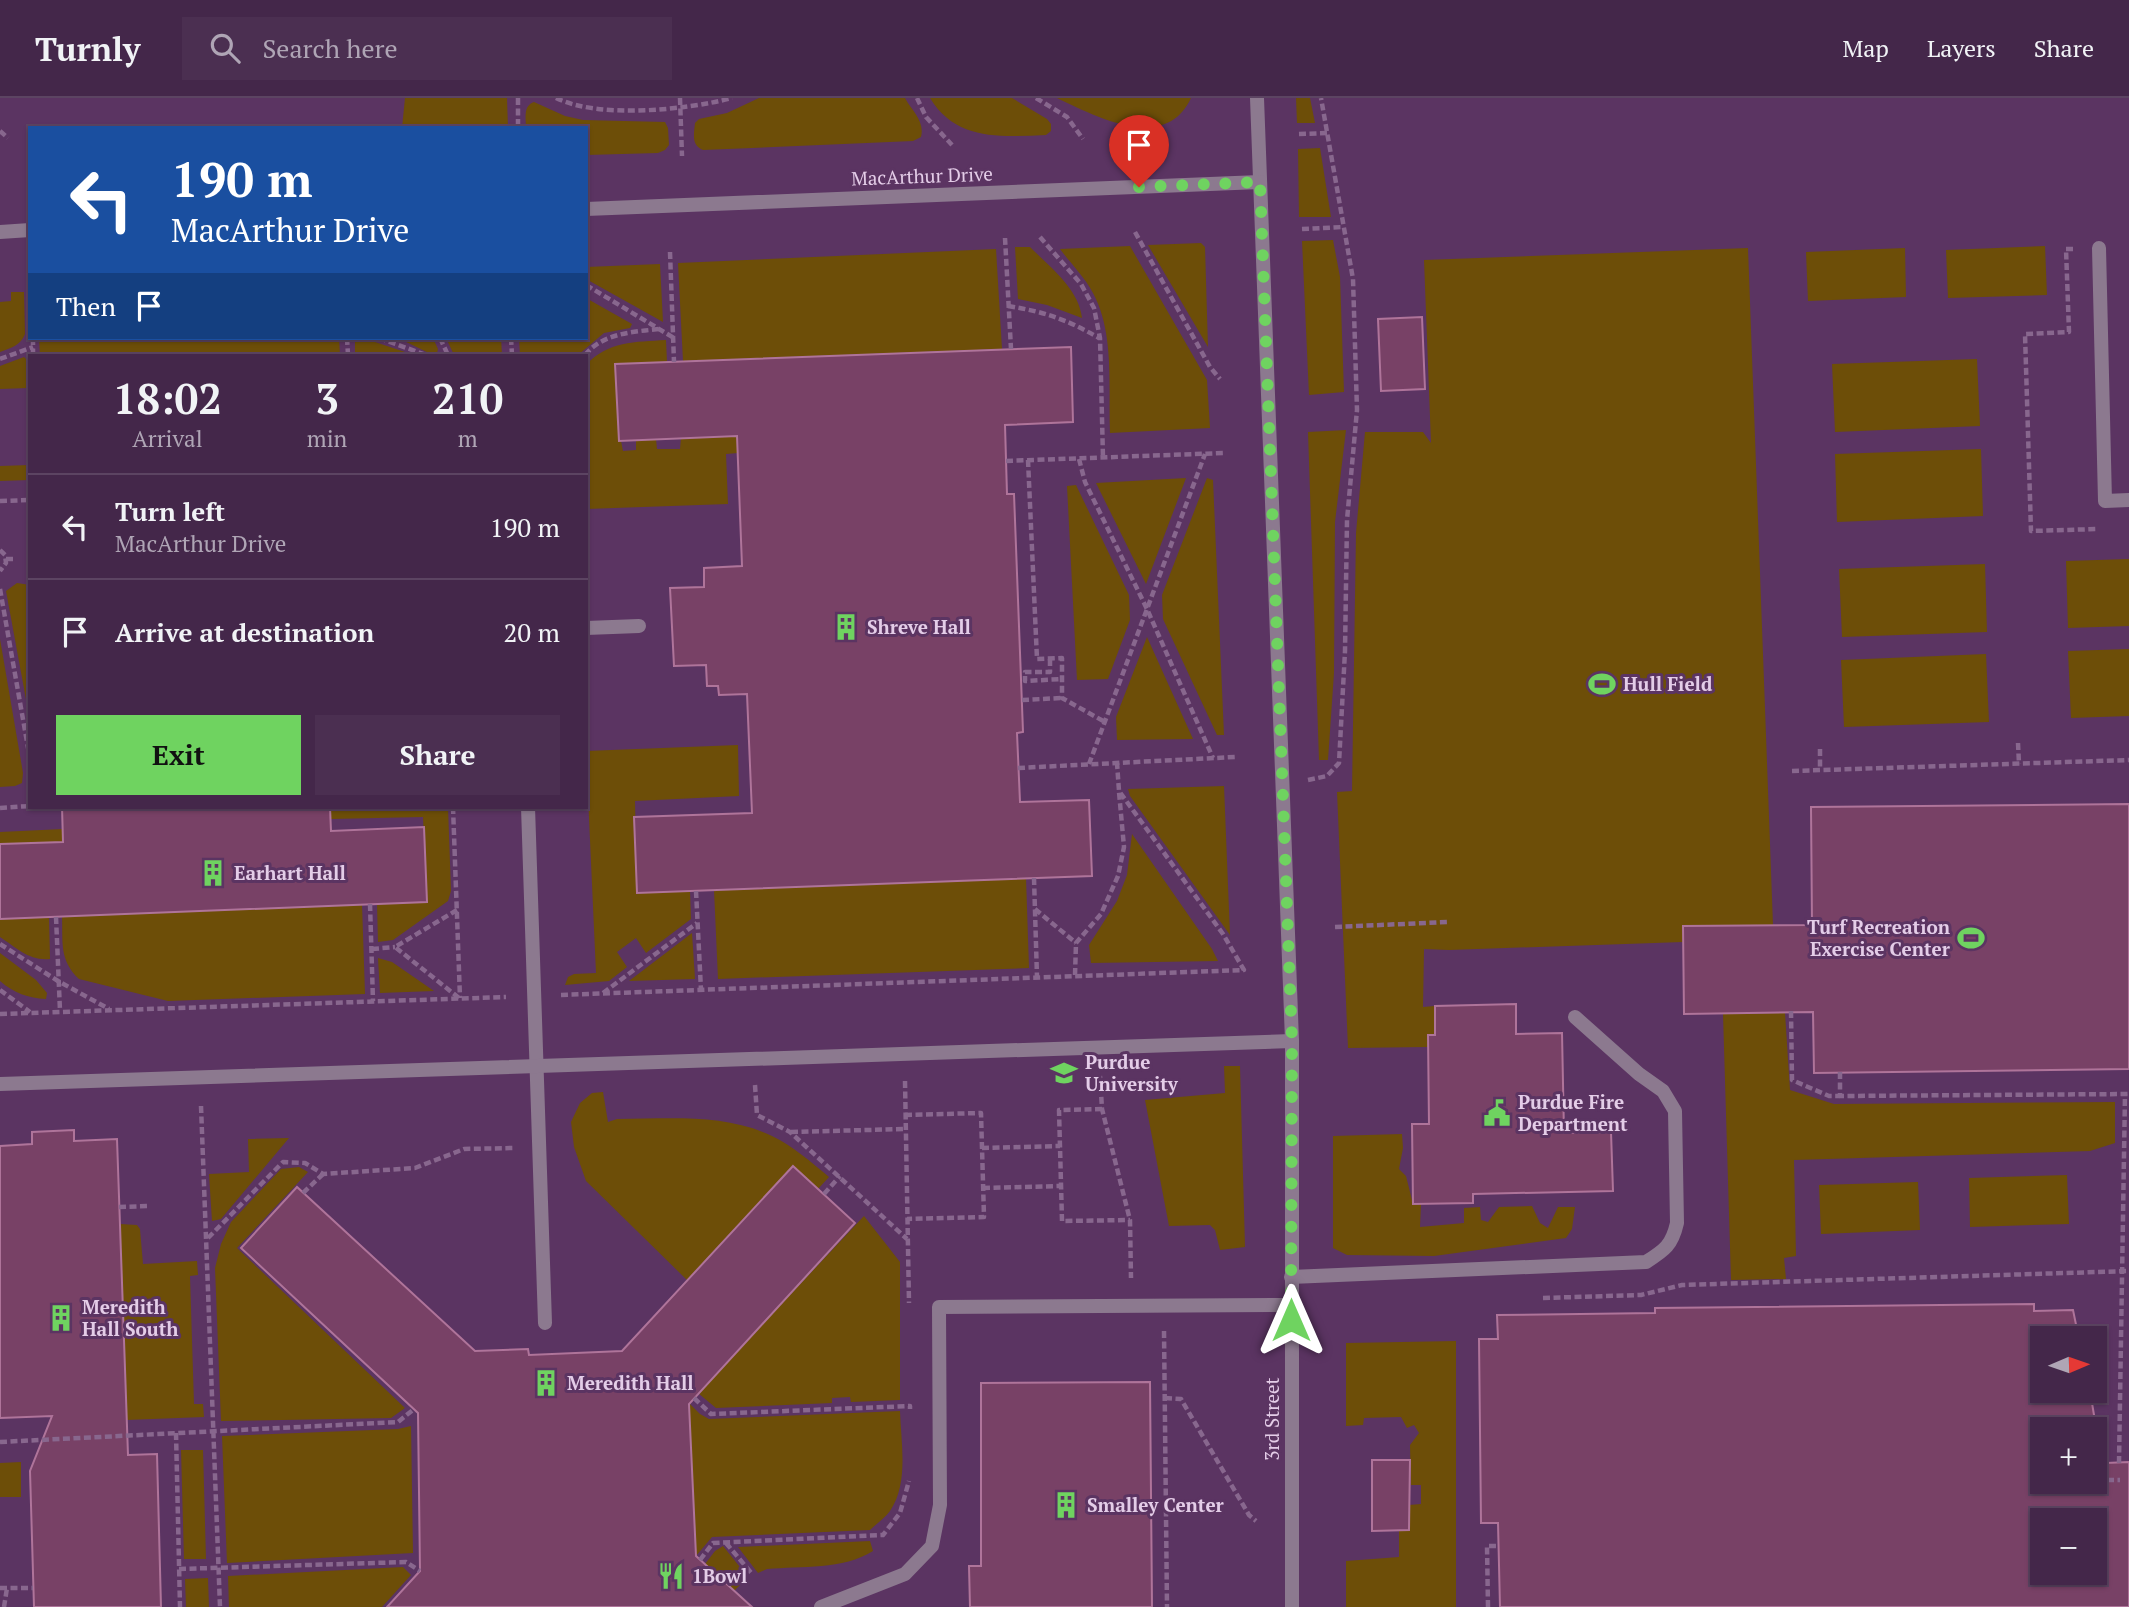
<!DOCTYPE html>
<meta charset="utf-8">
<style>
:root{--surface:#44274a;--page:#4b2f51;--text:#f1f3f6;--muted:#afa5b5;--line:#5c4462;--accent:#6fd360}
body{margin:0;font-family:"PT Serif",serif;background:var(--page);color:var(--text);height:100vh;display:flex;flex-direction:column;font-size:26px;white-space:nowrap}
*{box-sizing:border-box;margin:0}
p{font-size:23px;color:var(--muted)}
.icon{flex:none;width:38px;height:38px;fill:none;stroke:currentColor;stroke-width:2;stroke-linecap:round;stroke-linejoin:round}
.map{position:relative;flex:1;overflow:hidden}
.panel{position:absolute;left:28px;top:256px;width:560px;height:455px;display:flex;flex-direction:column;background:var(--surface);border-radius:0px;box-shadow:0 2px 5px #0004,0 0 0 2px var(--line)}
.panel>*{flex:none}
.hud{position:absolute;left:28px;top:28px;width:560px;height:214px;border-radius:0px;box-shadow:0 2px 5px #0004,0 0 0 2px var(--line);background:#1a4fa0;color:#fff;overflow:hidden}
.needle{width:46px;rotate:88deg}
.tools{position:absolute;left:2030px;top:1228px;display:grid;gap:14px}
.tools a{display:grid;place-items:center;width:77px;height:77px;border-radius:0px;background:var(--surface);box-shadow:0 2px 5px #0004,0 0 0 2px var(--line);font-size:35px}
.pin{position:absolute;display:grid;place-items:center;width:60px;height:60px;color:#fff;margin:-72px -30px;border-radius:50% 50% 50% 0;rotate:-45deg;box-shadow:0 0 7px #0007}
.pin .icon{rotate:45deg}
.me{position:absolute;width:77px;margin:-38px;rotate:0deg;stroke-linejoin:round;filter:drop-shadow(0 0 5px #0008)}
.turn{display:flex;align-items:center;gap:24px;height:147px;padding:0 28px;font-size:32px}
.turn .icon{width:91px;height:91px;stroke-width:2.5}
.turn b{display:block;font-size:49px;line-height:60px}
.then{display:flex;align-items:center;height:66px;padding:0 28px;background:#0003;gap:14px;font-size:26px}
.eta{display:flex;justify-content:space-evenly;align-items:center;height:119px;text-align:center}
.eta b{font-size:42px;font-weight:700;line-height:49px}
.primary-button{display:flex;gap:14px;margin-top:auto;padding:14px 28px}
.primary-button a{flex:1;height:80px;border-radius:0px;background:var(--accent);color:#111;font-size:28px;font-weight:700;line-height:80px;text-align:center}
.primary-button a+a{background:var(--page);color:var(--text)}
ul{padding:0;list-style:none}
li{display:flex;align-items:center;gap:21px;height:105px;padding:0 28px;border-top:2px solid var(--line)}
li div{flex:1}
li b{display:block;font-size:26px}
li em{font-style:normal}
header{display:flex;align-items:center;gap:42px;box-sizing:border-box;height:98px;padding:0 35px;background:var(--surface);border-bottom:2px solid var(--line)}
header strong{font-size:33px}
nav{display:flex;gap:38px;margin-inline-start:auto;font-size:24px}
.search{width:490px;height:63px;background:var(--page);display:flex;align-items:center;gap:18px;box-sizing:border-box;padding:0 24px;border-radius:0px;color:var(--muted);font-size:26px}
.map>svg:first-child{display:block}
.green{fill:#6d4e08}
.building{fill:#784166;stroke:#af749a;stroke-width:2;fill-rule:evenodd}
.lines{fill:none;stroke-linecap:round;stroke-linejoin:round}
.path{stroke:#88678e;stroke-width:4.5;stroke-dasharray:7 3.5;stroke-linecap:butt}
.service{stroke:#8c798f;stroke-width:14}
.minor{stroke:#8c798f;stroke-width:14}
.route{stroke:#6fd360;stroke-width:12;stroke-dasharray:0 21.6}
.labels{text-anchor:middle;stroke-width:6;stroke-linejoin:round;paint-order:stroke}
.street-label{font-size:19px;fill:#e4cde8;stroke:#5b3462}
.poi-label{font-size:19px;font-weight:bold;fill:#e4cde8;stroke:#5b3462;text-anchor:start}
</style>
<header>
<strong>Turnly</strong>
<div class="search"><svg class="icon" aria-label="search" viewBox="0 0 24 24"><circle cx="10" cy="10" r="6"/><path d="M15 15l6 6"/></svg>Search here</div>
<nav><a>Map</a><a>Layers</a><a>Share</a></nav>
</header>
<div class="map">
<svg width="2129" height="1509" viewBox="0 0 2129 1509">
<rect width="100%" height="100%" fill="#5b3462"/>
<g class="green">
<polygon points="405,0 507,0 508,30 402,30"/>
<path d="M 759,0 L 905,0 C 912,13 925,23 921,39 L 913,43 L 703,52 C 691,47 694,36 695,25 L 699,21 L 727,15 Z"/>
<path d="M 930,0 L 1012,0 L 1047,21 L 1051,26 L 1051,33 L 1046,37 C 1001,39 956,43 930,0 Z"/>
<path d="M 1057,0 L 1191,0 C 1165,56 1095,18 1057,0 Z"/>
<polygon points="1296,0 1310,0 1315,25 1297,25"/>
<path d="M 534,4 L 565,18 L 583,22 L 665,24 L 668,30 L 669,47 L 665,52 L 658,55 L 586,57 L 586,30 L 526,30 C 526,19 523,8 534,4 Z"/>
<polygon points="1320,50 1331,119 1299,119 1298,51"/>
<polygon points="1333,142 1340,179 1344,294 1309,297 1302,143"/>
<polygon points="1201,145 1205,149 1208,249 1148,147"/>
<path d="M 1130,148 L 1207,282 L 1210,330 L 1110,335 C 1108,289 1115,236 1093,195 C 1084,178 1071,166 1060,151 Z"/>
<polygon points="2045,148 2047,197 1948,200 1946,152"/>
<path d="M 1015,149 L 1030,149 C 1050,169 1079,191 1082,220 L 1047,207 L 1018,201 Z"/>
<polygon points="1748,150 1773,827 1683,828 1683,844 1449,852 1424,851 1423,909 1435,908 1435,937 1428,938 1428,949 1348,950 1337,694 1352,693 1356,435 1365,334 1423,334 1431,345 1424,162"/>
<polygon points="1905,150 1906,199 1808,203 1806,154"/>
<polygon points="996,151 1002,251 683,263 678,165"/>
<polygon points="660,166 663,224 586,181 586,169"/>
<path d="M 11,194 L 24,194 L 25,236 C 21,247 11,250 0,254 L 0,204 L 11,203 Z"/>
<polygon points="586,200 632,226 630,230 604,235 578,257 520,257 519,240 586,240"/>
<polygon points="39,240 339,240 340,257 40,257"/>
<polygon points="355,240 369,242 414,257 355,257"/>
<polygon points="398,240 433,240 438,251 437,255 433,257"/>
<polygon points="446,240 501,240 502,257 454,257"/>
<path d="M 666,242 L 667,264 L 615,266 L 619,343 L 621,343 L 623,353 L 636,352 L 636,342 L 656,341 L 657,351 L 680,351 L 681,340 L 737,338 L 738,355 L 726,356 L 728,406 L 586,411 L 586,267 C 608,243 635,244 666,242 Z"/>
<polygon points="24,259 27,262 28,290 0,291 0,268"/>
<polygon points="1977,261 1980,328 1835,334 1832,266"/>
<polygon points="1346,332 1335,424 1334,575 1328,662 1319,662 1308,334"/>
<polygon points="1981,351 1983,418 1837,424 1835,356"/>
<polygon points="30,367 30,382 0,383 0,368"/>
<polygon points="1186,380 1146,486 1096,385"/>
<polygon points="1207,380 1213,382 1224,637 1217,637 1163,521 1162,497"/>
<polygon points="1076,387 1129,497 1130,522 1108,581 1077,582 1067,388"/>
<polygon points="2129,461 2129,528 2068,530 2066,463"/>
<polygon points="1985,466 1987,534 1842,539 1839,471"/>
<polygon points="17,485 30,487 30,623 6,493"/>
<polygon points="1147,539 1193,641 1117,642 1116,619"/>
<polygon points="0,541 23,675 22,685 15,688 0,689"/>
<polygon points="2129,551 2129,618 2071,620 2068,553"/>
<polygon points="1986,556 1989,624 1844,629 1841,562"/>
<polygon points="738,647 739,698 635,703 637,795 690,793 691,821 646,855 636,840 617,854 627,869 609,883 565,887 568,879 574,876 596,875 586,653"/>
<polygon points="1224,688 1230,837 1130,698 1128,691"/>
<polygon points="330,709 448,709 451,793 448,803 393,842 378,844 377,806 427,804 423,719 331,721"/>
<polygon points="63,731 64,744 0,746 0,734"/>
<polygon points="1132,736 1212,851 1218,863 1091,865 1089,847 1117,803 1127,777"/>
<polygon points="1026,780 1029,870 718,881 714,792"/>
<path d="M 362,806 L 365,896 L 168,903 L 79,881 C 59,862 63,844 62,818 Z"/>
<path d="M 49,819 L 50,861 C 29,863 17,850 0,839 L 0,821 Z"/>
<polygon points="692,835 695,881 629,883"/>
<path d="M 0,855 L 36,882 L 47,895 L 46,901 C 28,900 14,895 0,883 Z"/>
<polygon points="378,860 392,864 434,893 380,895"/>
<polygon points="1785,915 1790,992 1834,1006 2115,1004 2115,1045 2090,1053 1794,1062 1796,1158 1784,1160 1786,1181 1731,1182 1723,916"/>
<polygon points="1224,968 1240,968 1245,1149 1220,1152 1215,1132 1210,1127 1169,1128 1145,1002 1225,995"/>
<path d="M 603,994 L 608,1024 L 617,1021 C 669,1021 724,1015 772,1038 C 793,1048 811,1064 829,1079 L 818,1091 L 793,1068 L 687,1182 L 586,1083 L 574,1049 L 571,1024 L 580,1005 L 592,995 Z"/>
<polygon points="1402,1036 1403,1050 1399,1071 1406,1078 1413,1106 1421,1106 1420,1129 1464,1125 1464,1110 1480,1109 1481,1122 1488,1124 1499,1109 1532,1108 1540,1125 1548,1130 1558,1109 1575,1109 1572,1131 1566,1140 1434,1158 1347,1157 1333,1150 1333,1038"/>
<polygon points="289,1040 221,1121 212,1123 209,1076 249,1074 248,1041"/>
<polygon points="299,1069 308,1074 237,1150 405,1310 391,1320 221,1323 215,1170 221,1146 231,1124 281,1071"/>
<polygon points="2067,1077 2069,1126 1970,1129 1969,1080"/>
<polygon points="1918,1084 1920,1132 1821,1136 1819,1087"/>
<polygon points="864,1118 900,1164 900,1302 851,1304 850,1299 832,1300 832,1305 716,1310 698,1295"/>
<polygon points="120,1126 137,1127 140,1131 143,1166 197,1163 198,1177 190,1178 194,1306 203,1306 204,1319 126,1322"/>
<polygon points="1456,1243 1456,1509 1346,1509 1346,1463 1399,1459 1399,1433 1409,1432 1409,1407 1421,1406 1421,1387 1411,1387 1410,1347 1419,1335 1414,1327 1407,1330 1401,1319 1364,1320 1363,1327 1346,1328 1346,1245"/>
<path d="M 689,1305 L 700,1316 L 709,1321 L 900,1313 C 901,1345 909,1385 890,1413 C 885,1420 876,1426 870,1432 L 712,1439 L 696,1458 Z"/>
<polygon points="411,1328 413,1455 227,1465 222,1338 398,1331"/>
<polygon points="181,1352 203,1352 206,1461 184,1461"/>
<polygon points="21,1364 21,1399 0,1399 0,1365"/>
<path d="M 870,1443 L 873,1453 C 843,1472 801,1468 767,1471 L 758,1475 L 738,1449 Z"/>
<polygon points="723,1448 748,1479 734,1493 705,1466 715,1453"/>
<polygon points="403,1469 411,1477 382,1509 229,1509 228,1478"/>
<polygon points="208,1480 209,1509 186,1509 185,1481"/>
</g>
<g class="building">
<polygon points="1422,219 1425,291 1381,293 1378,221"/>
<polygon points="1071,249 1073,324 1005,327 1007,396 1014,396 1023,634 1017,635 1020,704 1089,702 1092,778 637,795 634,719 752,715 747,596 719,597 718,588 707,588 706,567 674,568 670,490 704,489 704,470 742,468 737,338 619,343 615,266"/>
<polygon points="2129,706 2129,971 1814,975 1813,914 1684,916 1683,828 1812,827 1811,709"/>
<polygon points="62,709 330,709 331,733 424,729 427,804 0,821 0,746 63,744"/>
<polygon points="1516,906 1516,936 1562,935 1564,1035 1611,1034 1613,1093 1473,1096 1473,1105 1413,1106 1412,1026 1429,1026 1428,937 1435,937 1435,908"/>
<polygon points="74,1032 74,1043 117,1041 128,1357 157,1356 161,1509 34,1509 30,1373 52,1318 0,1320 0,1048 32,1046 32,1034"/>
<polygon points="793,1068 855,1125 689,1306 696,1458 752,1509 387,1509 420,1473 418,1315 241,1150 297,1089 475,1253 528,1251 529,1257 622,1253"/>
<path d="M 2034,1206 L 2034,1213 L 2073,1212 L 2079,1241 L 2042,1241 L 2042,1293 L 2090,1293 L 2099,1347 L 2106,1346 L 2106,1365 L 2129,1364 L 2129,1509 L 1500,1509 L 1498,1425 L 1481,1425 L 1479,1241 L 1498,1241 L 1497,1217 L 1655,1215 L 1655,1210 ZM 2042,1332 L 2095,1332 L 2095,1384 L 2042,1384 ZM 2042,1423 L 2095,1423 L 2095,1475 L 2042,1475 Z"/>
<polygon points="1150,1284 1152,1509 970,1509 969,1468 981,1468 981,1285"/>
<polygon points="1372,1362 1410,1362 1409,1432 1372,1433"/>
</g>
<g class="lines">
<g class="path">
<polyline points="518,0 518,30"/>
<path d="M 556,0 C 599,21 686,12 732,0"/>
<polyline points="680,0 682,58"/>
<polyline points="917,0 926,19 952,47"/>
<polyline points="1036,0 1067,19 1083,41"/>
<polyline points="0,33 8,40"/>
<polyline points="1299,36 1329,35"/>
<polyline points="1302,131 1343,129"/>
<polyline points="1135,134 1210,269 1220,281"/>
<polyline points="1040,139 1081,186 1094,210 1100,240 1103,360"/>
<polyline points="1005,140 1011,251"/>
<polyline points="2073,151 2066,151 2069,234 2025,236 2031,433 2098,431"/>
<polyline points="670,154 674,264"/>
<polyline points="586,187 674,240"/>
<path d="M 1008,208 C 1045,214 1066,221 1099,240"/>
<polyline points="33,240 33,257"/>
<polyline points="347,240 348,257"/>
<polyline points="379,240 426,257"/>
<polyline points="440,240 448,257"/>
<polyline points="511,240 512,257"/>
<path d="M 585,257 C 603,235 632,234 659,231"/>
<polyline points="0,261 33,249"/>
<polyline points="1079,361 1085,384 1147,511 1213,660"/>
<polyline points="1028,362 1037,561 1062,560 1062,600 1105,624"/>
<polyline points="1006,363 1223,355"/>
<polyline points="0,403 30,402"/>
<polyline points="0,452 5,457 6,465 0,473"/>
<polyline points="6,461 13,461"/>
<polyline points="0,491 30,661"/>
<polyline points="1050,561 1050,574 1025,574 1025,583 1062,581"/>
<polyline points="1022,602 1062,600"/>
<polyline points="2018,645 2019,666"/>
<polyline points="1820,651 1820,672"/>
<polyline points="1089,666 1205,356"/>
<polyline points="1018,670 1235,659"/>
<polyline points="1792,673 2129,662"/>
<polyline points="1308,682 1327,678 1339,665 1345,553 1347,422 1357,312 1353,181 1321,0"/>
<polyline points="453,709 460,900"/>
<polyline points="0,710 30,708"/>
<polyline points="1034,780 1037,879"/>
<polyline points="696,793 701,892"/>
<polyline points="370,806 373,903"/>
<polyline points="1035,811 1076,845"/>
<polyline points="457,812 395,849 459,900"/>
<polyline points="56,819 60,913"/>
<polyline points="1335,829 1448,824"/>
<polyline points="0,846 58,883 109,911"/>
<polyline points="372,851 395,849"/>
<polyline points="1075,877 1076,845 1101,816 1118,778 1124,749 1119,694"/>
<polyline points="0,892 30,914"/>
<polyline points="603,895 697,825"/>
<polyline points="561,897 1244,872 1223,836 1119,693 1117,665"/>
<polyline points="1791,913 1792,982 1829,998 1840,998"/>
<polyline points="0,916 506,899"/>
<polyline points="1840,974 1840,998 2129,996"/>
<polyline points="1100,978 1102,1011 1130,1122 1131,1180"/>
<polyline points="905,983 909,1205"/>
<polyline points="755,987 757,1017 790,1034 907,1141"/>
<polyline points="201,1008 220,1509"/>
<polyline points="1102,1011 1059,1012 1062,1123 1130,1122"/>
<polyline points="905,1017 981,1015 984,1119 907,1121"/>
<polyline points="791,1034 905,1031"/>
<polyline points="982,1050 1060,1048"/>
<polyline points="983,1090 1061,1088"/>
<polyline points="303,1095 323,1076"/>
<polyline points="824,1096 840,1078"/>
<polyline points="119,1109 149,1108"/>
<polyline points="208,1140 283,1064 305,1065 323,1076 415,1070 464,1051 514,1050"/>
<polyline points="1543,1200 1641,1197 1682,1187 2129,1173"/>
<polyline points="1164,1233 1167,1509"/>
<polyline points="694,1300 711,1316 910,1308 910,1311"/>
<polyline points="1165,1300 1181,1301 1249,1417 1256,1423"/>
<polyline points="176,1335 180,1509"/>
<polyline points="0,1344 398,1324 414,1311"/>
<polyline points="2119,1365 2125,996"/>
<polyline points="2107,1382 2120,1382"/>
<polyline points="726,1445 753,1477"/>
<polyline points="700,1462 713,1445 883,1437 900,1415 909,1383"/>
<polyline points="179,1471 406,1464 420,1473"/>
<polyline points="0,1490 33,1490"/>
<polyline points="4,1509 7,1490"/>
<polyline points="1488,1509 1487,1448 1499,1448"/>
</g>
<g class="service">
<polyline points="2099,150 2105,403 2129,402"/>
<polyline points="586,530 639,528"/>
<polyline points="528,709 545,1225"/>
<polyline points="0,986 1292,943"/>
<path d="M 1291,1179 L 1646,1164 C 1665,1152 1672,1147 1677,1125 L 1675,1013 L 1663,993 L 1639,976 L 1575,919"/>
<polyline points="821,1509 905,1476 932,1448 940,1407 939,1209 1290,1207"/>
</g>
<g class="minor">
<polyline points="1257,0 1292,943 1292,1509"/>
<polyline points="586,111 1260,84"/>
<polyline points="0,134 30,132"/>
</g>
</g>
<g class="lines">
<polyline class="route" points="1139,89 1260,84 1292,943 1291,1222"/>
</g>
<defs>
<symbol id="building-bare" viewBox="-9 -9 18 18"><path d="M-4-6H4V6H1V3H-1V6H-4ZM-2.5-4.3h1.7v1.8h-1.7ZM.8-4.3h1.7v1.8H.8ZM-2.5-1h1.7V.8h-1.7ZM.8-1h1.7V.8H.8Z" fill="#6fd360" stroke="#5b3462" stroke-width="2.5" paint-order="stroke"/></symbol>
<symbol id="stadium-bare" viewBox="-9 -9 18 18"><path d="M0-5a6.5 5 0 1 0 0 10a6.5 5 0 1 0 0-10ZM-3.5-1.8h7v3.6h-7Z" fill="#6fd360" stroke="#5b3462" stroke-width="2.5" paint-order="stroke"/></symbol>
<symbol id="university-bare" viewBox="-9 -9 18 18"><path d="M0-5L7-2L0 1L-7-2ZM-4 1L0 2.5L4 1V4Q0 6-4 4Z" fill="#6fd360" stroke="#5b3462" stroke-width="2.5" paint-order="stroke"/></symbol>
<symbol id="civic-bare" viewBox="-9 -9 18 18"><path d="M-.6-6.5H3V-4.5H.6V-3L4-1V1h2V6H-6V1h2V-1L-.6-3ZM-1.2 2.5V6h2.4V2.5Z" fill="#6fd360" stroke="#5b3462" stroke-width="2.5" paint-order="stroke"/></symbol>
<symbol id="restaurant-bare" viewBox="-9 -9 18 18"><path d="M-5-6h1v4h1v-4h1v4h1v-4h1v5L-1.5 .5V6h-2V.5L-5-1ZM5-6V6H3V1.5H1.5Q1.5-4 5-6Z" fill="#6fd360" stroke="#5b3462" stroke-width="2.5" paint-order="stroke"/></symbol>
</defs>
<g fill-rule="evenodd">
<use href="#building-bare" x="827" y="510" width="38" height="38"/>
<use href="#stadium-bare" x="1583" y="567" width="38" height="38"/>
<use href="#building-bare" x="194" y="756" width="38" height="38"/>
<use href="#stadium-bare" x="1952" y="821" width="38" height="38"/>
<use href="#university-bare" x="1045" y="956" width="38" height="38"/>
<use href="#civic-bare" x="1478" y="996" width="38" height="38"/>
<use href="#building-bare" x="42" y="1201" width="38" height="38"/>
<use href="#building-bare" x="527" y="1266" width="38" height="38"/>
<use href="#building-bare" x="1047" y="1388" width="38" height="38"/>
<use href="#restaurant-bare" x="652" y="1459" width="38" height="38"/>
</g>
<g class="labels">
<g class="street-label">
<text transform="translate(922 78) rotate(-2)" y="7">MacArthur Drive</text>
<text transform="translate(1272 1321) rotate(-90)" y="7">3rd Street</text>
</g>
<g class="poi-label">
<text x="867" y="536">Shreve Hall</text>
<text x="1623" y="593">Hull Field</text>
<text x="234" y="782">Earhart Hall</text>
<text x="1950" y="836" text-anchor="end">Turf Recreation<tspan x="1950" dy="22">Exercise Center</tspan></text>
<text x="1085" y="971">Purdue<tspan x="1085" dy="22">University</tspan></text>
<text x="1518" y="1011">Purdue Fire<tspan x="1518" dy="22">Department</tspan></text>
<text x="82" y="1216">Meredith<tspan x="82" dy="22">Hall South</tspan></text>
<text x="567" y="1292">Meredith Hall</text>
<text x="1087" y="1414">Smalley Center</text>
<text x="692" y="1485">1Bowl</text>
</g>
</g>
</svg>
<div class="tools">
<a><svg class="needle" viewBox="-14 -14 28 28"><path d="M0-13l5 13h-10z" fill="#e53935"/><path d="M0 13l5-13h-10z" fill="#afa5b5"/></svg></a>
<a>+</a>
<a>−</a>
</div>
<div class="pin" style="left:1139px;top:89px;background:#d93025"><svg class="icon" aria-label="arrive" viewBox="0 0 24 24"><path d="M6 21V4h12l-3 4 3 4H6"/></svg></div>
<svg class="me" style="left:1291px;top:1222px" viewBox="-20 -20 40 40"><path d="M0-17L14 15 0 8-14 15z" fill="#6fd360" stroke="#fff" stroke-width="4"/></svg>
<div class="hud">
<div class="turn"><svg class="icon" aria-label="left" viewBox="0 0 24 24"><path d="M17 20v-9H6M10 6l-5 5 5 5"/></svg><div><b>190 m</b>MacArthur Drive</div></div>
<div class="then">Then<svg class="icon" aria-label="arrive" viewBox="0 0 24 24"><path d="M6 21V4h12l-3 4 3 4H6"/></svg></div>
</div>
<section class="panel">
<div class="eta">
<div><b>18:02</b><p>Arrival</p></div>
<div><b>3</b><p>min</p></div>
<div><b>210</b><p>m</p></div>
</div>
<ul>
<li><svg class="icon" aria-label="left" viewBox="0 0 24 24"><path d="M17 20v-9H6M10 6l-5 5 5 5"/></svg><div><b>Turn left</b><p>MacArthur Drive</p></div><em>190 m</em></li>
<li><svg class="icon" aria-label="arrive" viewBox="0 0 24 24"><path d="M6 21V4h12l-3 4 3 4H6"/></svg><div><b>Arrive at destination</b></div><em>20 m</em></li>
</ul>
<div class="primary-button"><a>Exit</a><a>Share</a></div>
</section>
</div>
